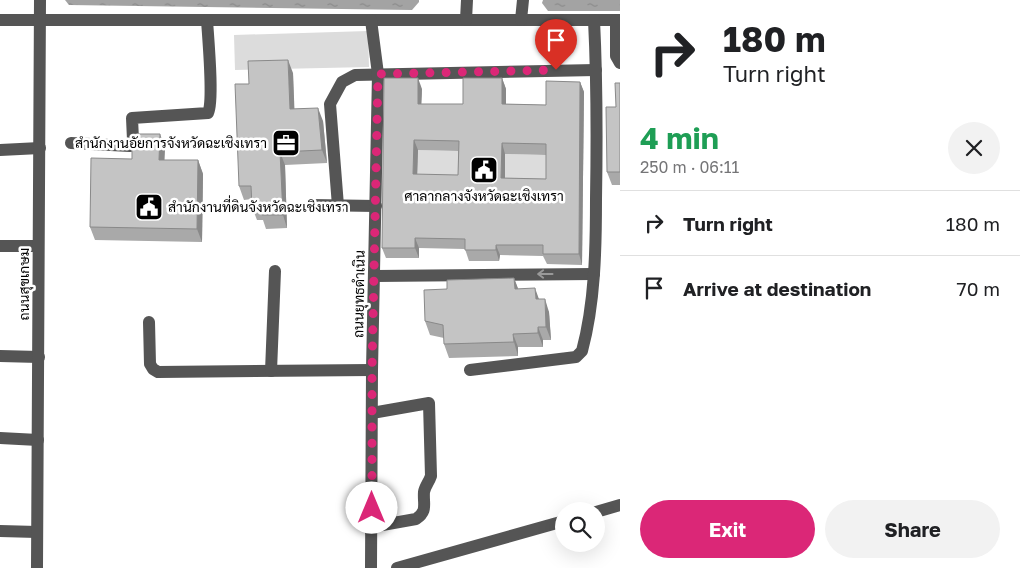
<!DOCTYPE html>
<meta charset="utf-8">
<style>
:root{--surface:#fff;--page:#f2f2f2;--text:#202124;--muted:#757577;--line:#e0e0e0;--accent:#db2777}
body{margin:0;font-family:"Golos Text",Sarabun,sans-serif;background:var(--page);color:var(--text);height:100vh;display:flex;flex-direction:column;font-size:19px;white-space:nowrap}
*{box-sizing:border-box;margin:0}
p{font-size:16px;color:var(--muted)}
.icon{flex:none;width:28px;height:28px;fill:none;stroke:currentColor;stroke-width:2;stroke-linecap:round;stroke-linejoin:round}
.map{position:relative;flex:1;overflow:hidden}
.sheet{display:flex;flex-direction:column;background:var(--surface);width:400px}
.sheet>*{flex:none}
.top-card{background:#fff;color:var(--text);overflow:hidden}
.controls{position:absolute;left:555px;top:502px;display:grid;gap:10px}
.controls a{display:grid;place-items:center;width:50px;height:50px;border-radius:50%;background:var(--surface);box-shadow:0 5px 20px #0002;font-size:25px}
.pin{position:absolute;display:grid;place-items:center;width:42px;height:42px;color:#fff;margin:-51px -21px;border-radius:50% 50% 50% 0;rotate:-45deg;box-shadow:0 0 5px #0007}
.pin .icon{rotate:45deg}
.me{position:absolute;width:55px;margin:-28px;rotate:0deg;stroke-linejoin:round;filter:drop-shadow(0 0 4px #0008)}
.turn{display:flex;align-items:center;gap:18px;height:105px;padding:0 20px;font-size:22px}
.turn .icon{width:65px;height:65px;stroke-width:2.5}
.turn b{display:block;font-size:35px;line-height:42px}
.round{display:grid;place-items:center;flex:none;width:52px;height:52px;border-radius:26px;background:var(--page)}
.head{display:flex;align-items:center;justify-content:space-between;height:85px;padding:0 20px}
h1{font-size:30px;font-weight:700;line-height:38px;color:#1e9e55}
.primary-button{display:flex;gap:10px;margin-top:auto;padding:10px 20px}
.primary-button a{flex:1;height:58px;border-radius:30px;background:var(--accent);color:#fff;font-size:20px;font-weight:700;line-height:58px;text-align:center}
.primary-button a+a{background:var(--page);color:var(--text)}
ul{padding:0;list-style:none}
li{display:flex;align-items:center;gap:15px;height:65px;padding:0 20px;border-top:1px solid var(--line)}
li div{flex:1}
li b{display:block;font-size:19px}
li em{font-style:normal}
main{display:flex;flex:1;min-height:0}
.map>svg:first-child{display:block}
.green{fill:#dcdcdc}
.water{fill:url(#water-ripples)}
.lines{fill:none;stroke-linecap:round;stroke-linejoin:round}
.minor{stroke:#555;stroke-width:12}
.wall{fill:#a9a9a9;fill-rule:evenodd}
.shaded-wall{fill:#898989}
.building{fill:#c4c4c4;stroke:#898989;fill-rule:evenodd}
.oneway{stroke:#999}
.route{stroke:#db2777;stroke-width:9;stroke-dasharray:0 16.2}
.labels{text-anchor:middle;stroke-width:5;stroke-linejoin:round;paint-order:stroke}
.poi-label{font-size:14px;fill:#000;stroke:#fff;text-anchor:end}
.street-label{font-size:14px;fill:#000;stroke:#fff}
</style>
<main>
<div class="map">
<svg width="620" height="568" viewBox="0 0 620 568">
<defs>
<pattern id="water-ripples" width="26" height="14" patternUnits="userSpaceOnUse" patternTransform="scale(1.25)"><rect width="26" height="14" fill="#a3a3a3"/><path d="M2 4q2-2 4 0t4 0M15 11q2-2 4 0t4 0" fill="none" stroke="#8b8b8b"/></pattern>
</defs>
<rect width="100%" height="100%" fill="#fff"/>
<g class="green">
<polygon points="368,31 369,67 235,70 234,35"/>
<polygon points="418,150 462,151 462,186 417,185"/>
<polygon points="505,154 550,155 550,189 505,188"/>
</g>
<g class="water">
<polygon points="65,0 419,0 419,2 412,10 69,5"/>
<polygon points="543,0 620,0 620,11 548,11 542,3"/>
</g>
<g class="lines">
<g class="minor">
<polyline points="0,20 620,20"/>
<polyline points="466,20 467,0"/>
<polyline points="521,20 523,0"/>
<polyline points="616,20 616,56 620,63"/>
<path d="M 71,143 L 130,146 L 133,140 L 132,118 L 208,113 C 214,101 208,37 207,20"/>
<polyline points="0,150 40,148"/>
<polyline points="311,205 376,206"/>
<polyline points="338,206 330,104 342,82 355,75 596,70"/>
<polyline points="0,246 38,246"/>
<polyline points="375,276 594,274"/>
<polyline points="149,322 150,364 153,369 158,372 372,370"/>
<polyline points="0,356 39,357"/>
<path d="M 470,370 L 576,357 L 582,351 C 595,303 596,248 596,199 C 597,140 597,80 594,20"/>
<polyline points="271,371 275,271"/>
<polyline points="0,438 38,440"/>
<polyline points="596,512 620,505"/>
<path d="M 371,527 L 416,519 C 428,511 423,504 424,492 C 425,486 429,482 431,476 L 429,403 L 372,413"/>
<polyline points="0,531 37,532"/>
<polyline points="37,568 40,0"/>
<polyline points="371,568 372,370 378,74 371,20"/>
<polyline points="397,568 564,521"/>
</g>
</g>
<g class="wall">
<polygon points="293,73 294,109 323,121 327,163 285,165 287,228 266,229 263,220 257,220 252,207 252,199 244,200 239,186"/>
<path d="M 502,78 L 506,89 L 506,104 L 546,105 L 580,82 L 584,92 L 582,265 L 547,264 L 543,256 L 500,255 L 499,261 L 469,261 L 465,249 L 419,248 L 419,258 L 386,258 L 382,248 L 422,89 L 421,104 L 463,104 ZM 418,150 L 458,151 L 458,175 L 417,175 ZM 505,154 L 546,155 L 546,179 L 505,178 Z"/>
<polygon points="620,83 620,185 612,185 607,172 616,107"/>
<polygon points="165,147 164,160 198,160 203,174 202,242 95,240 90,227 132,159"/>
<polygon points="514,278 518,289 539,299 549,312 551,340 543,340 543,347 518,347 518,356 449,358 444,344 444,338 430,335 425,321 447,289"/>
</g>
<g class="shaded-wall">
<polygon points="288,60 293,73 295,123 290,109"/>
<polygon points="418,78 422,89 421,114 418,104"/>
<polygon points="502,78 506,89 506,115 502,104"/>
<polygon points="580,82 584,92 582,265 579,254"/>
<polygon points="318,108 323,121 327,163 322,150"/>
<polygon points="160,134 165,147 164,173 159,160"/>
<polygon points="414,140 418,150 417,185 413,174"/>
<polygon points="502,143 505,154 505,188 501,178"/>
<polygon points="280,152 285,165 287,228 283,215"/>
<polygon points="198,160 203,174 202,242 197,229"/>
<polygon points="415,238 419,248 419,258 415,248"/>
<polygon points="496,245 500,255 499,261 496,250"/>
<polygon points="514,278 519,291 515,289"/>
<polygon points="535,288 540,302 536,299"/>
<polygon points="545,299 549,312 551,340 546,327"/>
<polygon points="538,327 543,340 543,347 538,333"/>
<polygon points="513,334 518,347 518,356 514,342"/>
</g>
<g class="building">
<polygon points="288,60 290,109 318,108 322,150 280,152 283,215 262,215 261,206 252,207 251,186 239,186 235,84 249,84 248,61"/>
<path d="M 384,78 L 418,78 L 418,104 L 463,104 L 463,78 L 502,78 L 502,104 L 546,105 L 546,81 L 580,82 L 579,254 L 543,254 L 543,245 L 496,245 L 496,250 L 465,250 L 465,239 L 415,238 L 415,248 L 382,248 ZM 414,140 L 459,141 L 458,175 L 413,174 ZM 502,143 L 546,144 L 546,179 L 501,178 Z"/>
<polygon points="615,83 620,83 620,172 607,172 606,107 616,107"/>
<polygon points="134,134 160,134 159,160 198,160 197,229 90,227 91,158 132,159 132,137"/>
<polygon points="514,278 515,289 535,288 536,299 545,299 546,327 538,327 538,333 513,334 514,342 444,344 443,325 425,321 424,290 447,289 447,280"/>
</g>
<defs><path id="oneway-shaft" d="M-6 0H5M1.5-3L5.5 0L1.5 3" fill="none" stroke-width="1.6" stroke-linecap="round" stroke-linejoin="round" transform="scale(1.25)"/></defs>
<use class="oneway" href="#oneway-shaft" transform="translate(545 274) rotate(180)"/>
<g class="lines">
<polyline class="route" points="372,508 372,370 378,74 556,70"/>
</g>
<defs>
<symbol id="office-square" viewBox="-11 -11 22 22"><rect x="-9" y="-9" width="18" height="18" rx="4" fill="#000" stroke="#fff"/><path d="M-6-3h4V-5.5h4V-3h4V5H-6ZM-1-4.5V-3h2v-1.5ZM-6 0V1H6V0Z" fill="#fff"/></symbol>
<symbol id="civic-square" viewBox="-11 -11 22 22"><rect x="-9" y="-9" width="18" height="18" rx="4" fill="#000" stroke="#fff"/><path d="M-.6-6.5H3V-4.5H.6V-3L4-1V1h2V6H-6V1h2V-1L-.6-3ZM-1.2 2.5V6h2.4V2.5Z" fill="#fff"/></symbol>
</defs>
<g fill-rule="evenodd">
<use href="#office-square" x="270" y="127" width="32" height="32"/>
<use href="#civic-square" x="468" y="154" width="32" height="32"/>
<use href="#civic-square" x="133" y="191" width="32" height="32"/>
</g>
<g class="labels">
<g class="poi-label">
<text x="267" y="148">สำนักงานอัยการจังหวัดฉะเชิงเทรา</text>
<text x="484" y="201" text-anchor="middle">ศาลากลางจังหวัดฉะเชิงเทรา</text>
<text x="168" y="212" text-anchor="start">สำนักงานที่ดินจังหวัดฉะเชิงเทรา</text>
</g>
<g class="street-label">
<text transform="translate(24 284) rotate(-90)" y="5">ถนนสุขเกษม</text>
<text transform="translate(359 294) rotate(-89)" y="5">ถนนยุทธดำเนิน</text>
</g>
</g>
</svg>
<div class="controls">
<a><svg class="icon" aria-label="search" viewBox="0 0 24 24"><circle cx="10" cy="10" r="6"/><path d="M15 15l6 6"/></svg></a>
</div>
<div class="pin" style="left:556px;top:70px;background:#d93025"><svg class="icon" aria-label="arrive" viewBox="0 0 24 24"><path d="M6 21V4h12l-3 4 3 4H6"/></svg></div>
<svg class="me" style="left:372px;top:508px" viewBox="-20 -20 40 40"><circle r="19" fill="#fff"/><path d="M0-13L10 11 0 6-10 11z" fill="#db2777"/></svg>
</div>
<section class="sheet">
<div class="top-card">
<div class="turn"><svg class="icon" aria-label="right" viewBox="0 0 24 24"><path d="M7 20v-9h11M14 6l5 5-5 5"/></svg><div><b>180 m</b>Turn right</div></div>
</div>
<div class="head"><div><h1>4 min</h1><p>250 m · 06:11</p></div><a class="round"><svg class="icon" aria-label="close" viewBox="0 0 24 24"><path d="M6 6l12 12M18 6L6 18"/></svg></a></div>
<ul>
<li><svg class="icon" aria-label="right" viewBox="0 0 24 24"><path d="M7 20v-9h11M14 6l5 5-5 5"/></svg><div><b>Turn right</b></div><em>180 m</em></li>
<li><svg class="icon" aria-label="arrive" viewBox="0 0 24 24"><path d="M6 21V4h12l-3 4 3 4H6"/></svg><div><b>Arrive at destination</b></div><em>70 m</em></li>
</ul>
<div class="primary-button"><a>Exit</a><a>Share</a></div>
</section>
</main>
